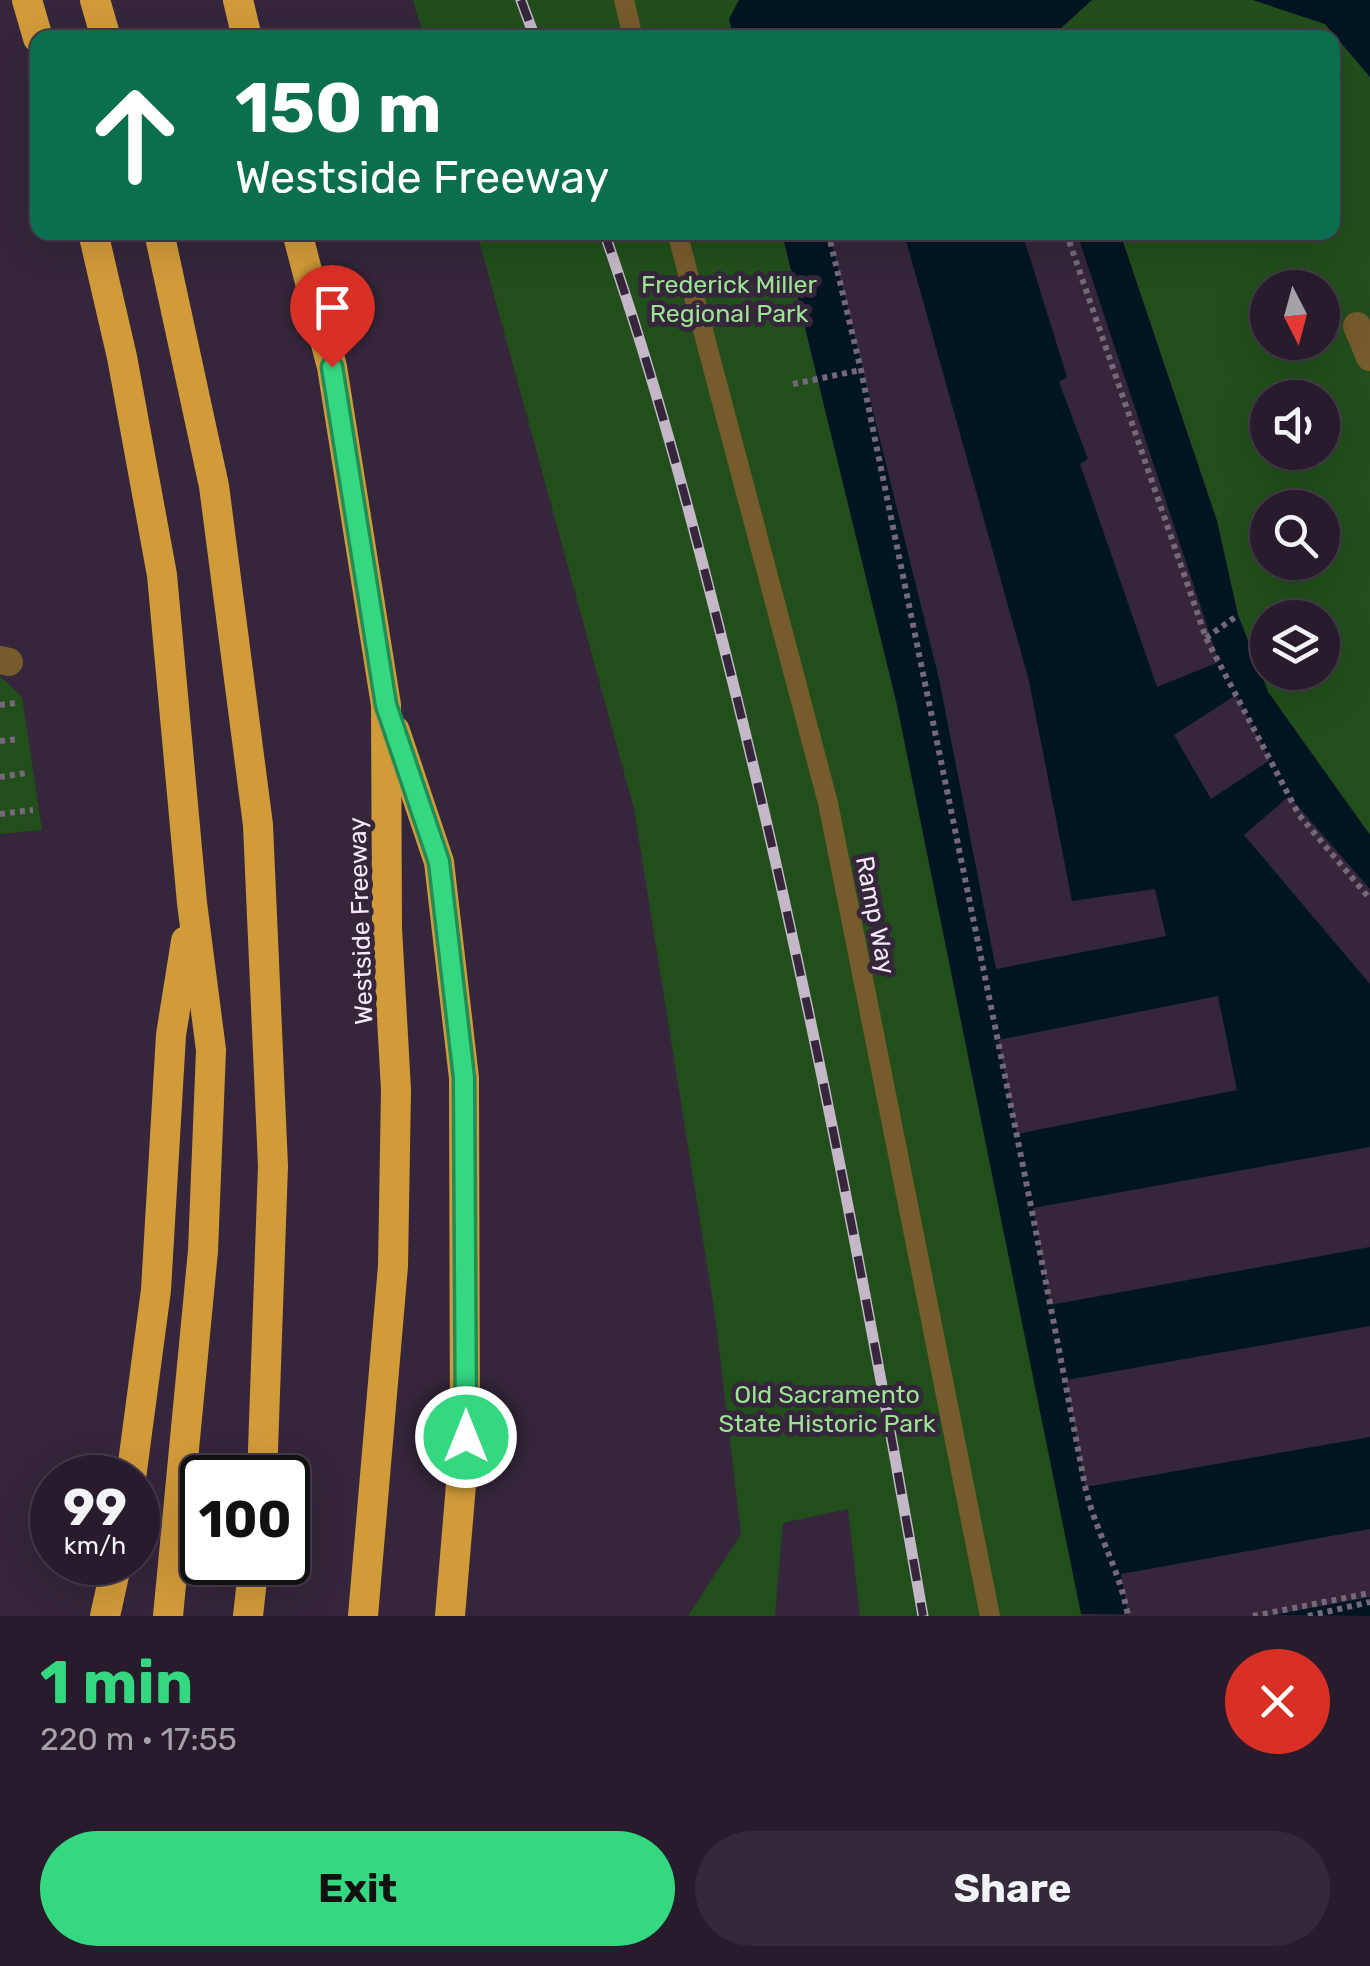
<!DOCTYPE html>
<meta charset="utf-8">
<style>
:root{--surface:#281c2c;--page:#342938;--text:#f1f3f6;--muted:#a5a1a9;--line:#443a48;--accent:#34d881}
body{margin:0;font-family:Rubik,sans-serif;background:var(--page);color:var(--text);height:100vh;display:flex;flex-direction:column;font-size:38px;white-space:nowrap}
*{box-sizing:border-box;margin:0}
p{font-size:32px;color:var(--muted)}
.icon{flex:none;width:55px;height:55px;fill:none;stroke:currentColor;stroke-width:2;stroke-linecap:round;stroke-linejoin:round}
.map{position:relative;height:1616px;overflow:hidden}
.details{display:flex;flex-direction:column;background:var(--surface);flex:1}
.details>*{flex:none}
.hud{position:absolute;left:30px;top:30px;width:1310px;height:210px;border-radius:20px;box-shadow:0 10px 40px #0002,0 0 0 2px var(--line);background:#0b6e4f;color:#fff;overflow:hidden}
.needle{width:65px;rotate:174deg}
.tools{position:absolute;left:1250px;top:270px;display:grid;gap:20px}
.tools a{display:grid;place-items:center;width:90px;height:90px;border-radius:50%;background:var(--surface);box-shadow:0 10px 40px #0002,0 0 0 2px var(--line);font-size:50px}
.speed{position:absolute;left:30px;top:1455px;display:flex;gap:20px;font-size:50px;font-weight:700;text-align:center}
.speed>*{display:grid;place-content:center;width:130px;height:130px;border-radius:50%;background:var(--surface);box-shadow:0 10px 40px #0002,0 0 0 2px var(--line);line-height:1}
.speed small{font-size:25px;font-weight:400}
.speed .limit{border:5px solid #111;border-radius:15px;background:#fff;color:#111}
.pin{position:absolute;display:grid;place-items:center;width:85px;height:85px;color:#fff;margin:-102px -42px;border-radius:50% 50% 50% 0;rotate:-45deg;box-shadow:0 0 10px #0007}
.pin .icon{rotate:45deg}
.me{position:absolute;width:110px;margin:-55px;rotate:0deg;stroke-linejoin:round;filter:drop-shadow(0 0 8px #0008)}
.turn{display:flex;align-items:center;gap:35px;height:210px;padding:0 40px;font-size:45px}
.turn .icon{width:130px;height:130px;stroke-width:2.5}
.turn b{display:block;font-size:70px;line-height:85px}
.round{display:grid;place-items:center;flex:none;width:105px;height:105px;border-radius:52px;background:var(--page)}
.head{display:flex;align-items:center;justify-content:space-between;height:170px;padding:0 40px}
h1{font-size:60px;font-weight:700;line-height:75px;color:var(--accent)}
.cta{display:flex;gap:20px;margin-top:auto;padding:20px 40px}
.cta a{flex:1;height:115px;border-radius:60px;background:var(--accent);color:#111;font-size:40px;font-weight:700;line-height:115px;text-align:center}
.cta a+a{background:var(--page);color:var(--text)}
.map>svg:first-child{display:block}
.green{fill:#224e1c;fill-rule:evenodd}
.water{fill:#001522}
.pier{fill:#35263b}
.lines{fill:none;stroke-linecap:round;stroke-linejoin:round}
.path{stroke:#75687b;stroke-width:6;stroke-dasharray:5 5;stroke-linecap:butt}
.service{stroke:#765b2d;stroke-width:20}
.minor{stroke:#765b2d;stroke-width:28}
.motorway{stroke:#d29b3a;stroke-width:30}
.rail-casing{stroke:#c4b8c8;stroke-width:11}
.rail{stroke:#35263b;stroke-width:8;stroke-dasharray:22;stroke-linecap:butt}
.route-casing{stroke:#228c54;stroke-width:25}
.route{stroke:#34d881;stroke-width:18}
.labels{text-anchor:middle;stroke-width:10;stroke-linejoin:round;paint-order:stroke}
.park-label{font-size:25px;fill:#9ce393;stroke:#35263b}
.street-label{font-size:25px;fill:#f4eaf8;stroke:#35263b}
</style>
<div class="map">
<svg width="1370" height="1616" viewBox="0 0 1370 1616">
<rect width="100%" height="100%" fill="#35263b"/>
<g class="green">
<polygon points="413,0 739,0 729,19 734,38 424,37"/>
<path d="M 1092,0 L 1253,0 L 1325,24 L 1370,77 L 1370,835 L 1268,692 L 1238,615 L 1217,521 L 1120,233 L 1332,232 L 1332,38 L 1051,38 ZM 1268,288 L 1322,288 L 1322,342 L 1268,342 ZM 1268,398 L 1322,398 L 1322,452 L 1268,452 ZM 1268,508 L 1322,508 L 1322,562 L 1268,562 ZM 1268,618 L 1322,618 L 1322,672 L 1268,672 Z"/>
<polygon points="477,233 782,233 897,705 1082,1616 860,1616 848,1509 783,1523 775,1616 688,1616 741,1534 715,1315 634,809"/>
<polygon points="0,676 22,697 42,830 0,834"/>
</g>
<g class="water">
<polygon points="739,0 1092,0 1051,37 734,37 729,19"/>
<polygon points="1253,0 1370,0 1370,77 1325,24"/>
<polygon points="782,233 1120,233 1217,521 1238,615 1268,692 1370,835 1370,1616 1081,1614 897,705"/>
</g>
<g class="pier">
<polygon points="829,233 904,233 1029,681 1072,901 1155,889 1166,936 996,969 939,679"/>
<polygon points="1030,233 1077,233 1219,662 1157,687 1080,464 1088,459 1059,382 1067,377 1025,242 1032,238"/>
<polygon points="1236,695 1270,760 1211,799 1174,735"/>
<polygon points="1289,796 1370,889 1370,984 1244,835"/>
<polygon points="1218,996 1237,1090 1017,1134 998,1040"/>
<polygon points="1370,1147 1370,1247 1050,1305 1033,1208"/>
<polygon points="1370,1326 1370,1437 1085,1487 1066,1380"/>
<polygon points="1370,1529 1370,1597 1267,1616 1128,1616 1121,1574"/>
</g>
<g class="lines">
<g class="path">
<path d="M 828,232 L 861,370 C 936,740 1014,1109 1084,1481 C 1093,1529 1119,1565 1128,1616"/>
<polyline points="1066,232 1206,638 1299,815 1370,899"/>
<polyline points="793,384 861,370"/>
<polyline points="1206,638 1238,615"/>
<polyline points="0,705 15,703"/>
<polyline points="0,741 19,739"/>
<polyline points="0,777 26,773"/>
<polyline points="0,814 33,810"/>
<polyline points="1253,1616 1370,1593"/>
<polyline points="1308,1616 1370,1602"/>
</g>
<g class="service">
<polyline points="624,0 633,38"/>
<polyline points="677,232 828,803 990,1616"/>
</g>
<g class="minor">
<polyline points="1357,326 1370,357"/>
<polyline points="0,660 9,662"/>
</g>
<g class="motorway">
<polyline points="27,0 38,38"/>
<polyline points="95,0 106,38"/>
<polyline points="238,0 247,38"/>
<polyline points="93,232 122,357 162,575 192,903 211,1050 203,1251 168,1616"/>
<polyline points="159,232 214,486 258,825 273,1166 262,1478"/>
<polyline points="297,232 332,367 386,705 387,928 396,1090 393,1266 363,1616"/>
<polyline points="395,731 439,862 464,1078 465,1437 450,1616"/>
<polyline points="131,1478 156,1290 171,1035 186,941"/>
<polyline points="105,1616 117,1562"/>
<polyline points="248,1616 254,1562"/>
</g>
<defs>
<g id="rail">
<polyline points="521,0 535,38"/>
<path d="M 604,232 C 655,377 694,527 731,675 C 809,986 868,1300 923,1616"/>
</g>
</defs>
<use href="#rail" class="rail-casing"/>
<use href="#rail" class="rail"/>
</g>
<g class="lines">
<defs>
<polyline id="route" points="332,367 386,705 439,862 464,1078 466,1437"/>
</defs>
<use href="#route" class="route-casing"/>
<use href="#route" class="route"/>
</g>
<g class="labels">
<g class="park-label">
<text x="729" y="293">Frederick Miller<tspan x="729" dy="29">Regional Park</tspan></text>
<text x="827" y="1403">Old Sacramento<tspan x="827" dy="29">State Historic Park</tspan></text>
</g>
<g class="street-label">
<text transform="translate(876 915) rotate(79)" y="9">Ramp Way</text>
<text transform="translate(360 921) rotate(-92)" y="9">Westside Freeway</text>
</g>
</g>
</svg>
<div class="tools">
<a><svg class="needle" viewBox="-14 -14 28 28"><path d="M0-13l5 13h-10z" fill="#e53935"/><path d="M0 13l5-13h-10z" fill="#a5a1a9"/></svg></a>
<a><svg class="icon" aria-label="sound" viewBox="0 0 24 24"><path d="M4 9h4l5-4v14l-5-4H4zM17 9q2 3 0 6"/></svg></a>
<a><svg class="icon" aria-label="search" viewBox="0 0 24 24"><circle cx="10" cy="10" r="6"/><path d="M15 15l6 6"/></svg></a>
<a><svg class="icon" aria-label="layers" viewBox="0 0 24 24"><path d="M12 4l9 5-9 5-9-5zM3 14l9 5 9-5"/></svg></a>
</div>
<div class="speed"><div>99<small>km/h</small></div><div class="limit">100</div></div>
<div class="pin" style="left:332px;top:367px;background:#d93025"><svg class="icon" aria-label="arrive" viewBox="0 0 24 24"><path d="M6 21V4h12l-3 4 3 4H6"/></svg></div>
<svg class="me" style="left:466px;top:1437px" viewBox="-20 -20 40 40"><circle r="17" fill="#34d881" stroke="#fff" stroke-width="3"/><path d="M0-11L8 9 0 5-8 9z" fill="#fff"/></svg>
<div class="hud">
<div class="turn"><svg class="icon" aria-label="ahead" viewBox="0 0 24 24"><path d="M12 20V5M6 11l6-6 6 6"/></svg><div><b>150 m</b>Westside Freeway</div></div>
</div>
</div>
<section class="details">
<div class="head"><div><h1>1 min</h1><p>220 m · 17:55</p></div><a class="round" style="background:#d93025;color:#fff"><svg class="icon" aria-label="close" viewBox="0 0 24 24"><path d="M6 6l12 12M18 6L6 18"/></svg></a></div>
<div class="cta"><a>Exit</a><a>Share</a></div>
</section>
